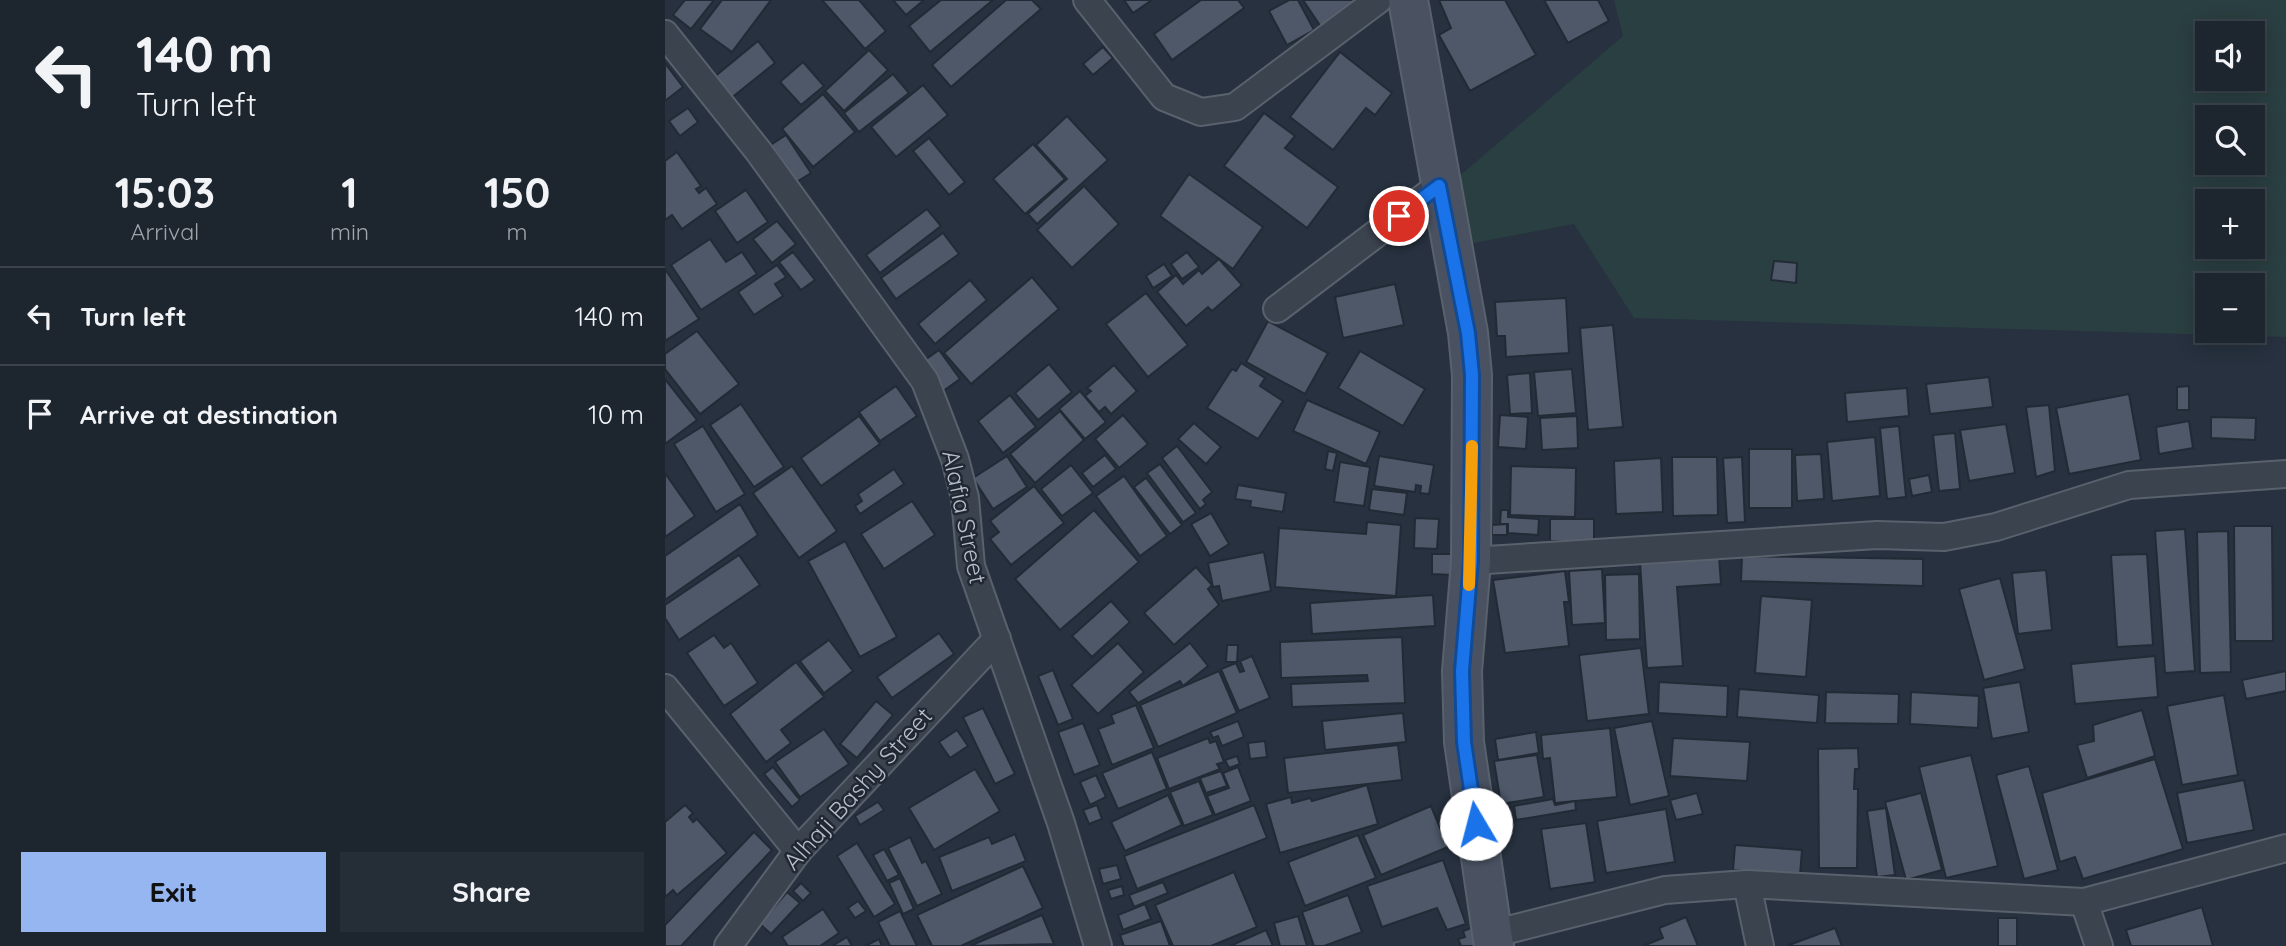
<!DOCTYPE html>
<meta charset="utf-8">
<style>
:root{--surface:#1d252f;--page:#252d37;--text:#f1f3f6;--muted:#a0a5aa;--line:#3b424b;--accent:#95b6f1}
body{margin:0;font-family:Quicksand,sans-serif;background:var(--page);color:var(--text);height:100vh;display:flex;flex-direction:column;font-size:26px;white-space:nowrap}
*{box-sizing:border-box;margin:0}
p{font-size:23px;color:var(--muted)}
.icon{flex:none;width:38px;height:38px;fill:none;stroke:currentColor;stroke-width:2;stroke-linecap:round;stroke-linejoin:round}
.map{position:relative;flex:1;overflow:hidden}
.panel{display:flex;flex-direction:column;background:var(--surface);width:665px}
.panel>*{flex:none}
.top-card{background:#1d252f;color:var(--text);overflow:hidden}
.controls{position:absolute;left:1530px;top:21px;display:grid;gap:14px}
.controls a{display:grid;place-items:center;width:70px;height:70px;border-radius:0px;background:var(--surface);box-shadow:0 4px 18px #0003,0 0 0 2px var(--line);font-size:35px}
.pin{position:absolute;display:grid;place-items:center;width:60px;height:60px;color:#fff;margin:-30px;border:4px solid #fff;border-radius:50%;box-shadow:0 2px 7px #0007}
.me{position:absolute;width:77px;margin:-38px;rotate:352deg;stroke-linejoin:round;filter:drop-shadow(0 0 5px #0008)}
.turn{display:flex;align-items:center;gap:24px;height:147px;padding:0 21px;font-size:32px}
.turn .icon{width:91px;height:91px;stroke-width:2.5}
.turn b{display:block;font-size:49px;line-height:60px}
.eta{display:flex;justify-content:space-evenly;align-items:center;height:119px;text-align:center}
.eta b{font-size:42px;font-weight:800;line-height:49px}
.button{display:flex;gap:14px;margin-top:auto;padding:14px 21px}
.button a{flex:1;height:80px;border-radius:0px;background:var(--accent);color:#111;font-size:28px;font-weight:800;line-height:80px;text-align:center}
.button a+a{background:var(--page);color:var(--text)}
ul{padding:0;list-style:none}
li{display:flex;align-items:center;gap:21px;height:98px;padding:0 21px;border-top:2px solid var(--line)}
li div{flex:1}
li b{display:block;font-size:26px}
li em{font-style:normal}
main{display:flex;flex:1;min-height:0}
.map>svg:first-child{display:block}
.green{fill:#2a3f41;fill-rule:evenodd}
.building{fill:#4e5868;stroke:#222a36;stroke-width:2}
.lines{fill:none;stroke-linecap:round;stroke-linejoin:round}
.street-casing{stroke:#59616c;stroke-width:30}
.secondary-casing{stroke:#59616c;stroke-width:42}
.street{stroke:#3b434f;stroke-width:26}
.secondary{stroke:#4a5262;stroke-width:38}
.route-casing{stroke:#114b97;stroke-width:18}
.route{stroke:#1a73e8;stroke-width:12}
.slow{stroke:#f59e0b;stroke-width:12}
.labels{text-anchor:middle;stroke-width:5;stroke-linejoin:round;paint-order:stroke}
.street-label{font-size:24px;fill:#b8bec9;stroke:#202834}
</style>
<main>
<section class="panel">
<div class="top-card">
<div class="turn"><svg class="icon" aria-label="left" viewBox="0 0 24 24"><path d="M17 20v-9H6M10 6l-5 5 5 5"/></svg><div><b>140 m</b>Turn left</div></div>
</div>
<div class="eta">
<div><b>15:03</b><p>Arrival</p></div>
<div><b>1</b><p>min</p></div>
<div><b>150</b><p>m</p></div>
</div>
<ul>
<li><svg class="icon" aria-label="left" viewBox="0 0 24 24"><path d="M17 20v-9H6M10 6l-5 5 5 5"/></svg><div><b>Turn left</b></div><em>140 m</em></li>
<li><svg class="icon" aria-label="arrive" viewBox="0 0 24 24"><path d="M6 21V4h12l-3 4 3 4H6"/></svg><div><b>Arrive at destination</b></div><em>10 m</em></li>
</ul>
<div class="button"><a>Exit</a><a>Share</a></div>
</section>
<div class="map">
<svg width="1621" height="946" viewBox="0 0 1621 946">
<rect width="100%" height="100%" fill="#27313f"/>
<path class="green" d="M 949,0 L 1621,0 L 1621,337 L 969,318 L 909,224 L 793,246 L 785,184 L 958,36 ZM 1542,33 L 1587,33 L 1587,79 L 1542,79 ZM 1542,117 L 1587,117 L 1587,163 L 1542,163 ZM 1542,201 L 1587,201 L 1587,247 L 1542,247 ZM 1542,285 L 1587,285 L 1587,331 L 1542,331 Z"/>
<g class="building">
<polygon points="20,0 49,0 26,29 8,15"/>
<polygon points="57,0 106,0 67,52 35,29"/>
<polygon points="157,0 194,0 221,31 200,49"/>
<polygon points="228,0 259,0 241,15"/>
<polygon points="276,0 328,0 265,52 244,26"/>
<polygon points="341,0 367,0 376,9 286,87 267,65"/>
<polygon points="459,0 487,0 468,13"/>
<polygon points="536,0 573,0 579,8 507,60 489,34"/>
<polygon points="624,0 633,0 649,30 622,45 604,11"/>
<polygon points="638,0 696,0 656,27"/>
<polygon points="774,0 840,0 871,55 805,91 774,35 786,28"/>
<polygon points="879,0 933,0 944,21 903,43"/>
<polygon points="93,41 110,63 65,99 48,78"/>
<polygon points="438,47 448,58 428,75 418,64"/>
<polygon points="204,50 223,70 179,111 160,91"/>
<polygon points="675,52 727,93 710,115 701,108 668,150 625,117"/>
<polygon points="138,62 159,86 136,105 115,82"/>
<polygon points="0,63 18,87 0,101"/>
<polygon points="228,74 244,93 194,132 179,113"/>
<polygon points="258,85 283,115 231,157 206,127"/>
<polygon points="158,94 190,132 148,167 117,129"/>
<polygon points="23,108 33,122 15,136 4,121"/>
<polygon points="599,113 630,136 620,148 673,187 642,228 559,166"/>
<polygon points="402,116 443,160 372,224 363,214 402,179 371,145"/>
<polygon points="121,135 146,173 125,186 101,148"/>
<polygon points="264,138 300,182 284,195 248,151"/>
<polygon points="368,144 400,179 360,214 328,179"/>
<polygon points="12,152 36,186 31,189 34,193 41,188 52,204 17,229 7,215 0,220 0,161"/>
<polygon points="524,174 598,227 568,269 495,216"/>
<polygon points="419,186 454,224 407,268 372,230"/>
<polygon points="81,190 103,222 72,243 50,211"/>
<polygon points="262,209 276,226 215,273 201,255"/>
<polygon points="112,221 131,244 107,263 88,239"/>
<polygon points="278,233 294,254 231,299 216,278"/>
<polygon points="45,239 61,262 77,252 92,274 36,310 6,265"/>
<polygon points="128,252 150,280 136,290 114,262"/>
<polygon points="522,252 534,267 517,279 506,264"/>
<polygon points="554,259 577,285 547,311 543,307 521,326 492,292 511,275 518,284 534,270 537,274"/>
<polygon points="1109,261 1132,263 1131,283 1106,280"/>
<polygon points="499,264 507,276 488,288 481,276"/>
<polygon points="112,265 121,277 110,284 118,296 89,315 73,292"/>
<polygon points="0,269 34,319 0,341"/>
<polygon points="367,277 394,309 306,384 279,353"/>
<polygon points="305,280 322,300 270,344 253,324"/>
<polygon points="730,284 739,325 678,338 670,297"/>
<polygon points="481,293 523,345 483,377 441,324"/>
<polygon points="901,298 904,353 841,357 840,336 832,336 830,302"/>
<polygon points="603,321 663,353 640,394 581,362"/>
<polygon points="948,325 958,427 923,430 915,328"/>
<polygon points="32,331 74,384 35,414 0,369 0,354"/>
<polygon points="274,350 295,379 274,394 253,365"/>
<polygon points="695,351 760,389 738,426 673,388"/>
<polygon points="576,363 600,378 595,386 618,401 593,439 542,408 567,369 571,371"/>
<polygon points="384,364 407,392 373,420 350,393"/>
<polygon points="449,365 472,391 446,414 440,407 434,412 420,396 426,391 422,388"/>
<polygon points="907,369 911,413 873,416 869,372"/>
<polygon points="865,373 867,413 845,414 842,375"/>
<polygon points="1324,377 1328,407 1265,414 1261,384"/>
<polygon points="0,379 32,420 0,444"/>
<polygon points="231,386 252,416 215,441 194,412"/>
<polygon points="1524,386 1524,410 1512,410 1512,387"/>
<polygon points="1242,388 1244,416 1182,422 1180,393"/>
<polygon points="415,391 441,422 420,439 394,409"/>
<polygon points="1464,394 1476,460 1404,474 1391,408"/>
<polygon points="345,395 371,427 338,453 313,421"/>
<polygon points="642,400 715,432 701,464 628,431"/>
<polygon points="76,404 119,467 89,487 45,425"/>
<polygon points="1384,405 1390,471 1371,477 1361,407"/>
<polygon points="395,411 419,440 370,483 345,454"/>
<polygon points="458,415 483,444 454,468 430,439"/>
<polygon points="835,415 863,417 861,449 833,447"/>
<polygon points="194,416 215,444 156,486 136,458"/>
<polygon points="912,416 913,448 877,450 875,418"/>
<polygon points="1546,417 1591,418 1590,440 1546,438"/>
<polygon points="1524,421 1528,448 1494,454 1491,427"/>
<polygon points="529,423 556,447 541,464 513,439"/>
<polygon points="1341,424 1350,473 1304,481 1295,430"/>
<polygon points="38,426 80,494 51,512 9,444"/>
<polygon points="1234,426 1241,497 1222,499 1215,428"/>
<polygon points="1290,433 1295,489 1274,491 1268,435"/>
<polygon points="1210,437 1215,496 1167,501 1162,442"/>
<polygon points="512,446 547,492 538,500 541,504 535,509 497,458"/>
<rect x="1084" y="449" width="43" height="59"/>
<polygon points="663,451 672,453 668,471 660,469"/>
<polygon points="1156,454 1159,499 1132,501 1130,455"/>
<polygon points="440,455 451,469 428,487 417,473"/>
<polygon points="342,456 362,487 328,509 308,478"/>
<polygon points="714,456 769,465 764,494 755,493 756,486 751,485 750,492 709,486"/>
<polygon points="1007,457 1052,457 1053,515 1008,516"/>
<polygon points="1077,457 1080,522 1062,523 1058,458"/>
<polygon points="996,458 998,512 951,514 949,461"/>
<polygon points="675,462 705,467 699,506 669,502"/>
<polygon points="495,464 531,513 518,522 482,473"/>
<polygon points="406,465 428,493 397,516 376,489"/>
<polygon points="127,466 172,531 134,558 88,493"/>
<polygon points="846,466 911,468 910,517 845,515"/>
<polygon points="229,469 239,484 195,514 190,506 197,501 193,494"/>
<polygon points="0,473 30,516 0,537"/>
<polygon points="1264,475 1267,492 1247,496 1244,479"/>
<polygon points="459,476 502,536 475,556 431,496"/>
<polygon points="481,478 517,525 505,534 469,487"/>
<polygon points="573,485 621,493 618,512 585,507 586,501 570,499"/>
<polygon points="369,486 399,523 346,565 325,539 334,532 325,521"/>
<polygon points="707,489 742,493 739,515 704,510"/>
<polygon points="247,501 270,535 219,569 196,534"/>
<polygon points="75,504 93,535 0,600 0,556"/>
<polygon points="429,510 474,562 395,630 350,579"/>
<polygon points="836,510 843,510 843,517 874,519 873,535 843,533 843,524 835,524"/>
<polygon points="546,513 564,544 545,556 526,524"/>
<polygon points="750,518 774,519 772,549 749,548"/>
<polygon points="885,519 929,519 929,542 885,541"/>
<polygon points="702,522 736,525 731,596 610,587 614,528 701,534"/>
<polygon points="842,524 842,535 827,535 827,525"/>
<polygon points="1569,526 1607,526 1608,641 1570,641"/>
<polygon points="1520,529 1530,671 1500,673 1490,531"/>
<polygon points="1563,531 1566,672 1535,673 1532,532"/>
<polygon points="180,541 232,637 195,657 143,561"/>
<polygon points="599,552 606,591 557,601 554,586 548,587 543,563"/>
<polygon points="767,554 788,554 788,575 767,574"/>
<polygon points="1482,554 1488,645 1452,647 1446,555"/>
<polygon points="74,555 95,585 14,640 0,618 0,605"/>
<polygon points="1077,556 1258,559 1258,586 1076,581"/>
<polygon points="1054,557 1056,584 1012,587 1018,666 982,668 975,562"/>
<polygon points="531,567 547,585 543,589 554,605 509,645 479,613"/>
<polygon points="937,569 940,623 907,625 904,571"/>
<polygon points="1381,570 1387,630 1353,634 1347,573"/>
<polygon points="900,571 904,602 899,602 904,646 840,653 828,580"/>
<polygon points="974,574 975,639 941,640 940,575"/>
<polygon points="1335,578 1360,669 1319,680 1294,589"/>
<polygon points="768,595 770,626 647,634 645,603"/>
<polygon points="1096,596 1147,600 1141,677 1090,673"/>
<polygon points="446,601 465,622 427,657 407,636"/>
<polygon points="274,633 289,654 227,698 212,677"/>
<polygon points="49,635 59,648 66,643 93,683 59,706 22,653"/>
<polygon points="737,637 740,703 627,707 626,684 703,681 702,675 616,678 615,642"/>
<polygon points="164,640 188,671 159,693 135,661"/>
<polygon points="453,643 479,672 433,714 406,685"/>
<polygon points="525,643 543,666 518,686 515,681 473,703 464,692"/>
<polygon points="562,645 573,645 572,662 561,662"/>
<polygon points="976,648 984,714 922,721 914,655"/>
<polygon points="587,656 605,698 574,711 556,669 571,663 575,672 579,671 575,661"/>
<polygon points="1490,656 1493,697 1410,704 1406,664"/>
<polygon points="131,662 159,697 116,730 126,743 101,762 65,714"/>
<polygon points="388,670 408,719 393,725 373,676"/>
<polygon points="554,671 572,713 493,747 475,705"/>
<polygon points="1621,671 1621,691 1581,699 1577,680"/>
<polygon points="994,682 1063,686 1062,717 993,713"/>
<polygon points="1355,682 1364,732 1327,739 1318,688"/>
<polygon points="1074,689 1154,695 1152,723 1072,717"/>
<polygon points="1161,692 1234,694 1233,724 1160,723"/>
<polygon points="1246,692 1314,696 1313,728 1245,724"/>
<polygon points="1559,695 1573,775 1517,785 1502,706"/>
<polygon points="211,701 228,715 192,758 175,744"/>
<polygon points="471,705 489,748 447,765 433,729 449,723 446,715"/>
<polygon points="318,708 350,774 330,784 298,717"/>
<polygon points="1477,710 1490,756 1422,778 1412,745 1429,741 1428,725"/>
<polygon points="738,713 741,742 660,750 657,721"/>
<polygon points="573,721 579,737 557,746 553,736 548,738 545,732"/>
<polygon points="987,721 1004,796 965,805 949,728"/>
<polygon points="418,723 435,765 409,775 393,732"/>
<polygon points="945,728 952,797 890,803 885,758 878,759 876,735"/>
<polygon points="159,729 184,764 135,797 110,762"/>
<polygon points="292,730 303,746 285,758 274,742"/>
<polygon points="871,732 874,753 833,760 830,739"/>
<polygon points="543,738 545,743 551,741 559,762 552,764 555,769 504,789 492,758"/>
<polygon points="1008,738 1085,742 1082,781 1005,776"/>
<polygon points="600,741 602,757 585,759 583,743"/>
<polygon points="733,745 737,780 623,793 619,758"/>
<polygon points="1193,748 1194,769 1190,769 1189,789 1193,789 1192,868 1154,868 1153,749"/>
<polygon points="487,752 502,789 453,809 437,773"/>
<polygon points="872,755 879,797 836,804 829,761"/>
<polygon points="1306,755 1333,866 1281,878 1254,767"/>
<polygon points="572,756 575,764 564,768 560,760"/>
<polygon points="1490,759 1518,849 1418,879 1410,857 1395,862 1377,793"/>
<polygon points="1364,766 1393,870 1359,879 1331,775"/>
<polygon points="108,767 135,800 127,807 99,774"/>
<polygon points="573,767 586,801 550,815 542,796 564,788 558,773"/>
<polygon points="310,769 335,811 269,850 244,808"/>
<polygon points="556,771 562,786 541,793 535,778"/>
<polygon points="431,775 441,797 425,805 415,782"/>
<polygon points="1579,780 1589,830 1522,843 1512,793"/>
<polygon points="534,781 548,815 519,826 505,792"/>
<polygon points="702,785 713,824 615,853 601,804 626,797 627,803 645,798 647,801"/>
<polygon points="1032,793 1038,814 1011,820 1005,800"/>
<polygon points="1256,793 1277,870 1241,880 1220,802"/>
<polygon points="503,795 517,825 460,851 446,822"/>
<polygon points="888,799 890,805 910,801 911,810 851,820 849,806"/>
<polygon points="213,802 219,810 195,825 190,816"/>
<polygon points="20,805 28,813 24,817 28,822 32,819 62,853 12,895 8,890 0,897 0,822"/>
<polygon points="432,805 437,819 424,824 418,810"/>
<polygon points="589,805 602,838 472,889 459,856"/>
<polygon points="766,806 783,847 716,875 698,835"/>
<polygon points="1221,808 1230,875 1212,877 1202,811"/>
<polygon points="1001,809 1010,862 941,873 932,821"/>
<polygon points="921,823 930,882 885,889 876,829"/>
<polygon points="89,832 107,850 16,946 0,946 0,925"/>
<polygon points="350,834 361,861 287,891 274,857 324,837 327,844"/>
<polygon points="693,835 711,878 640,906 623,862"/>
<polygon points="245,837 257,863 261,861 277,894 252,906 223,848"/>
<polygon points="192,843 230,904 209,917 172,856"/>
<polygon points="1070,845 1137,850 1135,875 1068,870"/>
<polygon points="219,849 234,875 222,881 208,855"/>
<polygon points="778,860 801,924 782,930 772,908 717,927 702,886"/>
<polygon points="452,865 456,879 438,884 434,869"/>
<polygon points="358,866 378,908 296,946 267,946 252,915"/>
<polygon points="569,872 592,927 546,946 508,946 490,905"/>
<polygon points="235,878 249,909 238,914 224,883"/>
<polygon points="498,882 503,893 469,907 464,895"/>
<polygon points="136,883 146,893 138,901 128,891"/>
<polygon points="457,886 459,895 446,899 443,890"/>
<polygon points="122,892 135,903 106,934 95,924"/>
<polygon points="683,895 697,932 659,946 649,946 637,912"/>
<polygon points="193,901 201,911 190,918 183,908"/>
<polygon points="480,904 486,919 458,930 453,915"/>
<polygon points="1537,907 1548,946 1466,946 1461,930"/>
<polygon points="158,909 174,933 155,946 123,946 117,937"/>
<polygon points="235,911 252,946 225,946 213,922"/>
<polygon points="377,915 389,944 305,946"/>
<polygon points="633,916 642,946 615,946 609,923"/>
<polygon points="1021,917 1033,946 978,946 998,938 994,928"/>
<rect x="1333" y="918" width="19" height="28"/>
<polygon points="496,921 505,946 459,946 455,935"/>
<polygon points="815,925 823,946 796,946 793,939 800,937 798,931"/>
<polygon points="1170,928 1177,946 1124,946 1124,945"/>
<polygon points="601,930 608,946 565,946"/>
<polygon points="182,937 187,946 167,946"/>
<polygon points="214,939 217,946 200,946"/>
</g>
<g class="lines">
<defs>
<g id="street">
<polyline points="422,0 499,97 536,112 570,107 713,0"/>
<polyline points="0,34 94,152 260,381 290,459 300,498 306,566 396,823 433,946"/>
<polyline points="612,309 774,186"/>
<polyline points="806,561 1212,535 1279,537 1331,527 1464,485 1621,474"/>
<polyline points="0,688 133,851"/>
<polyline points="1082,884 1095,946"/>
<polyline points="1419,902 1434,946"/>
<polyline points="827,934 1000,890 1082,884 1419,902 1621,848"/>
<polyline points="63,946 133,851 332,639"/>
</g>
<polyline id="secondary" points="743,0 803,333 807,375 806,561 797,671 799,742 829,946"/>
</defs>
<use href="#street" class="street-casing"/>
<use href="#secondary" class="secondary-casing"/>
<use href="#street" class="street"/>
<use href="#secondary" class="secondary"/>
</g>
<g class="lines">
<defs>
<polyline id="route" points="734,216 774,186 803,333 807,375 806,561 797,671 799,742 811,824"/>
</defs>
<use href="#route" class="route-casing"/>
<use href="#route" class="route"/>
<polyline class="slow" points="804,585 807,446"/>
</g>
<g class="labels">
<g class="street-label">
<text transform="translate(299 517) rotate(78)" y="8">Alafia Street</text>
<text transform="translate(193 789) rotate(-48)" y="8">Alhaji Bashy Street</text>
</g>
</g>
</svg>
<div class="controls">
<a><svg class="icon" aria-label="sound" viewBox="0 0 24 24"><path d="M4 9h4l5-4v14l-5-4H4zM17 9q2 3 0 6"/></svg></a>
<a><svg class="icon" aria-label="search" viewBox="0 0 24 24"><circle cx="10" cy="10" r="6"/><path d="M15 15l6 6"/></svg></a>
<a>+</a>
<a>−</a>
</div>
<div class="pin" style="left:734px;top:216px;background:#d93025"><svg class="icon" aria-label="arrive" viewBox="0 0 24 24"><path d="M6 21V4h12l-3 4 3 4H6"/></svg></div>
<svg class="me" style="left:811px;top:824px" viewBox="-20 -20 40 40"><circle r="19" fill="#fff"/><path d="M0-13L10 11 0 6-10 11z" fill="#1a73e8"/></svg>
</div>
</main>
